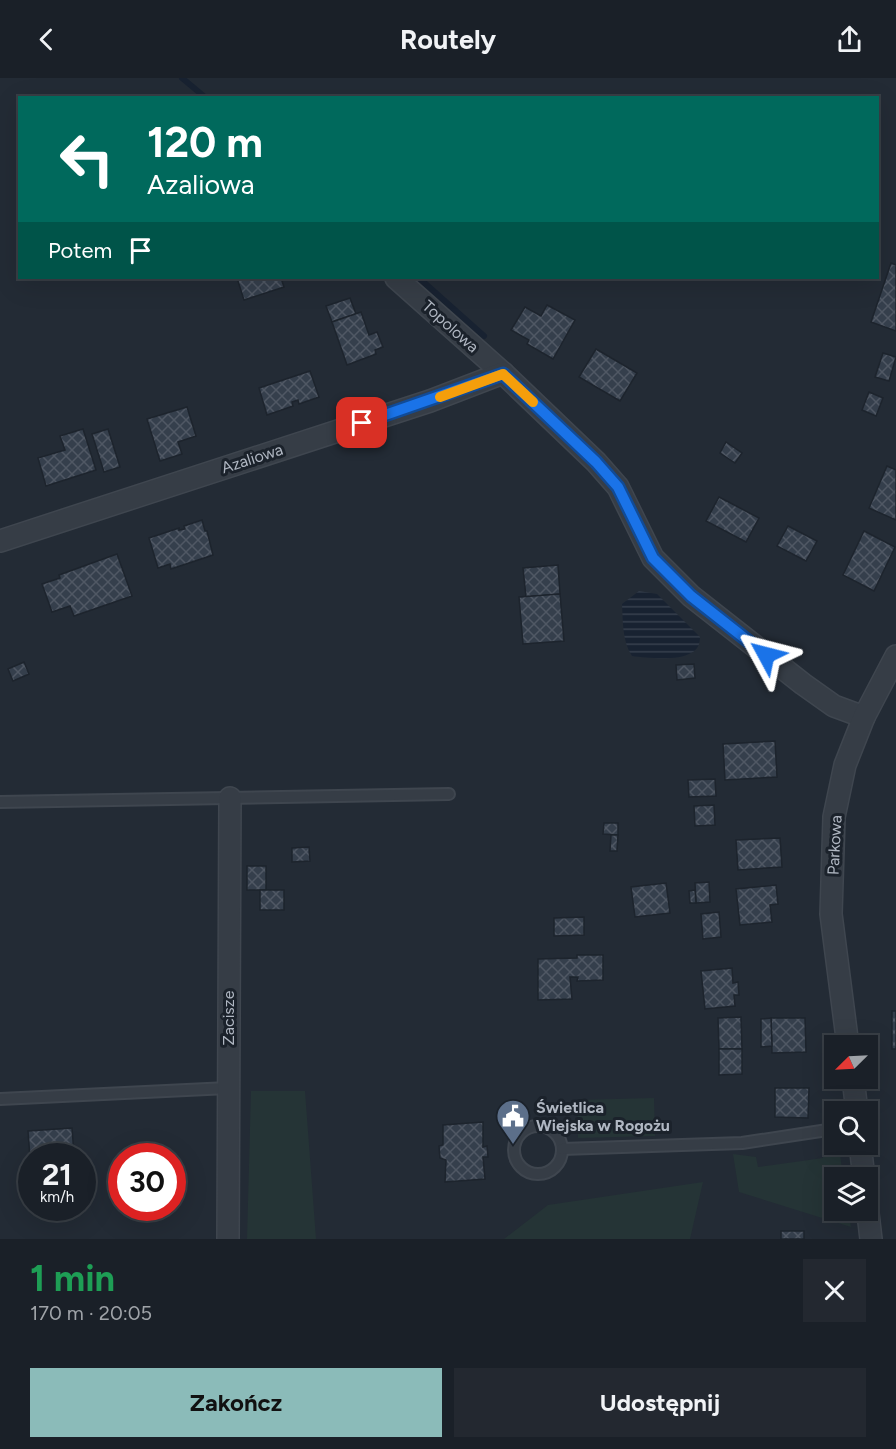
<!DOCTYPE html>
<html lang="pl">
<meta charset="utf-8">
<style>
:root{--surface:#1a2028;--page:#232830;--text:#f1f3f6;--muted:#9fa3a8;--line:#383e45;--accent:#8bbbb9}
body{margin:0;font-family:Figtree,sans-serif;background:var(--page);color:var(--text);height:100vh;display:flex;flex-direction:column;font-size:22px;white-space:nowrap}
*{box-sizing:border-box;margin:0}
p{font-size:20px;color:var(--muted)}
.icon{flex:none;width:33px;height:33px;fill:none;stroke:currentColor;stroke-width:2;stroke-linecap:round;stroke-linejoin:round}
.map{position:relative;height:1161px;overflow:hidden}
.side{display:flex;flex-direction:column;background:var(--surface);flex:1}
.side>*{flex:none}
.guide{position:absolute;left:18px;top:18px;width:861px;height:183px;border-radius:0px;box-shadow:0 6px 24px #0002,0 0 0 2px var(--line);background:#00695c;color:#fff;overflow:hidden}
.needle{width:39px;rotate:246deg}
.buttons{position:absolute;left:824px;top:957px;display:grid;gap:12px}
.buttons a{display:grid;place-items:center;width:54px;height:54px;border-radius:0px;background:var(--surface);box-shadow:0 6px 24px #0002,0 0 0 2px var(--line);font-size:30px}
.speed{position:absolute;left:18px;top:1065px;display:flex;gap:12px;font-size:30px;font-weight:700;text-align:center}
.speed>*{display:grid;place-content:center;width:78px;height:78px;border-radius:50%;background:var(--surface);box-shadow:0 6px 24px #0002,0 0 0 2px var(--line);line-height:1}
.speed small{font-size:15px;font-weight:400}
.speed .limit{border:9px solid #d22;background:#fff;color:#111}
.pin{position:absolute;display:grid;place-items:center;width:51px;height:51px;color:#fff;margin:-26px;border-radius:12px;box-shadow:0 3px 9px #0006}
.me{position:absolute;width:66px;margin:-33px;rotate:308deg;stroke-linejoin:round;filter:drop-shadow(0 0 4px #0008)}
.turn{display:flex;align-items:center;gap:21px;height:126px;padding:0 30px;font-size:27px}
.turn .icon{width:78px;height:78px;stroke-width:2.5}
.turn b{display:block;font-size:42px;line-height:51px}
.then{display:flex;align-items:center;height:57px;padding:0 30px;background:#0003;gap:12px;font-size:22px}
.round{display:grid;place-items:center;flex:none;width:63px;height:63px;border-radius:0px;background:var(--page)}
.head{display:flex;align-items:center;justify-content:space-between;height:102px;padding:0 30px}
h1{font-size:36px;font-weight:700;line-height:45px;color:#1e9e55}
.button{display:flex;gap:12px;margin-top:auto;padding:12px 30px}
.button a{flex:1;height:69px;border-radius:0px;background:var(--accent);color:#111;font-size:24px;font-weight:700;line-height:69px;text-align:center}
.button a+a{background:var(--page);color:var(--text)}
header{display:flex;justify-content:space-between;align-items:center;height:78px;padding:0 30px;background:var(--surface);font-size:27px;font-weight:700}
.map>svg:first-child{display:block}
.green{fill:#253436}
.water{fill:url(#water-rules)}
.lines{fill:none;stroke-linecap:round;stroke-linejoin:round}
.stream{stroke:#182231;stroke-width:6}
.building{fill:url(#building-cross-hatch);stroke:#1d242d;stroke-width:1.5}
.lane-casing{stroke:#3f464f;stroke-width:14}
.street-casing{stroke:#3f464f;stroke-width:24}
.lane{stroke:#363d46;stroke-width:10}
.street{stroke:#363d46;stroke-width:21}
.route-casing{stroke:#114b97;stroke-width:15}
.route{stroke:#1a73e8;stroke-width:10}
.slow{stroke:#f59e0b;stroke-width:10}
.labels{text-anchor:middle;stroke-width:6;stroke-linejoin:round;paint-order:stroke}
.street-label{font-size:16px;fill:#b0b7c2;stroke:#1b222b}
.poi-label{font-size:16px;font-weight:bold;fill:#b0b7c2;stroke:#1b222b;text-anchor:start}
</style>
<header><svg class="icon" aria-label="back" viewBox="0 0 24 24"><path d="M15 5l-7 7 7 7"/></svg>Routely<svg class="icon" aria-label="share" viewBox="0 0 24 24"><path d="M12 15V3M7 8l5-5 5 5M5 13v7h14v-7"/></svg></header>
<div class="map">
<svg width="896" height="1161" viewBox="0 0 896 1161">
<defs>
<pattern id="water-rules" width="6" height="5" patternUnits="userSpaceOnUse" patternTransform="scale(1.5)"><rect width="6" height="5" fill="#182231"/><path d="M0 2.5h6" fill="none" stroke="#37404d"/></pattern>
<pattern id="building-cross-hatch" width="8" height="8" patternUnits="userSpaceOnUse" patternTransform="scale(1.5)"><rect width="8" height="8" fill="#353f4c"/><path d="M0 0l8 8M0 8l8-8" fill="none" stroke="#505864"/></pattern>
</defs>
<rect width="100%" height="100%" fill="#232b35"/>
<g class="green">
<polygon points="251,1013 305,1013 316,1161 247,1161"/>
<polygon points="654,1020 655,1058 578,1060 577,1022"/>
<polygon points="839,1068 843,1099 834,1100 834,1132 848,1133 851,1149 739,1114 733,1076 756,1079 758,1089 823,1080 822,1070"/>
<polygon points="703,1104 690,1161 504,1161 548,1127"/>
</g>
<path class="water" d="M 639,513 L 657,516 L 700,559 C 700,565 698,572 691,575 C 678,583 647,580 632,578 C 622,563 623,543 622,526 Z"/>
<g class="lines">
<g class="stream">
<polyline points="182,0 206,20"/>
<polyline points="419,200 484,258"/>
</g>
</g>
<g class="building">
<polygon points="891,185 896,187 896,253 871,244"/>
<polygon points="237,200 281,200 284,209 244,222"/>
<polygon points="350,220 356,236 332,244 326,228"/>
<polygon points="547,227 575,242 553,281 527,266 529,262 511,252 525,229 541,238"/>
<polygon points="361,234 369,257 377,254 383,269 375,272 376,276 347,287 332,244"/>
<polygon points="596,271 637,295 620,323 579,299"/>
<polygon points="883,275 896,279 889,303 875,299"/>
<polygon points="310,293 319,319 299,326 298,322 292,324 293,328 267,337 259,310"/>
<polygon points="869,314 883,320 876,338 862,332"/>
<polygon points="187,329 196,358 178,364 182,376 160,383 147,341"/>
<polygon points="83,351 96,392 46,408 38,380 65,372 60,358"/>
<polygon points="108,351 120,389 104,394 92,356"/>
<polygon points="726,364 742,375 735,385 720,375"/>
<polygon points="887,388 896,392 896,442 869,430"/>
<polygon points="719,419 759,440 746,464 706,443"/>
<polygon points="202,442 205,453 207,453 213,477 171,491 170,486 158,490 149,460 179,450 179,452 185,451 184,448"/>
<polygon points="788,448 817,463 806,483 777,468"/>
<polygon points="864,453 895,469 874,513 843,497"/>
<polygon points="117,476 132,518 74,538 70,528 52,534 42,506 60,500 59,497"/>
<polygon points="558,487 560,516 526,519 523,490"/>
<polygon points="560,516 564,563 523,566 519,519"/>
<polygon points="24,584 29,596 13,603 8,591"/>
<polygon points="694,586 695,600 677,602 676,587"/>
<polygon points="775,663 777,699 725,702 723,666"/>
<polygon points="715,701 716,718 689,719 688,702"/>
<polygon points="714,727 715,747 695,748 694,728"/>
<polygon points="604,745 618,745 618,757 603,756"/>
<polygon points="611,757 618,757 617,773 610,773"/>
<polygon points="780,760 782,789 738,792 736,762"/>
<polygon points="309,769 310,783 292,784 292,770"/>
<rect x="247" y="788" width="19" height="24"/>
<polygon points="709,804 710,824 696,825 695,805"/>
<polygon points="666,805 670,835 635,839 631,809"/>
<polygon points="776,807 778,826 770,827 772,844 740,847 736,811"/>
<rect x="260" y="812" width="24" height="20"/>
<polygon points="695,812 696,825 690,825 689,813"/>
<polygon points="719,834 721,859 703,861 701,836"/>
<polygon points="584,839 584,857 554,858 554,840"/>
<polygon points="577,877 603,877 603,902 577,903 578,899 570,899 572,921 538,922 538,881 577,880"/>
<polygon points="732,890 733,905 738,904 739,917 734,917 735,928 705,931 701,893"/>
<rect x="892" y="933" width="4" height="38"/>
<polygon points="741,939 742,971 719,971 718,940"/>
<polygon points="771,940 805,940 806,974 772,975"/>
<polygon points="771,940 772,968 761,969 761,941"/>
<polygon points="719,971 742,971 742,996 719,997"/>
<polygon points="775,1010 809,1010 808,1040 775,1039"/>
<polygon points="483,1044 483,1069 487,1068 488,1079 483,1079 485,1101 445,1104 446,1082 440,1080 439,1068 443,1067 443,1047"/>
<polygon points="72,1050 74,1076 30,1080 28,1053"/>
<rect x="781" y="1153" width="23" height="8"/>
</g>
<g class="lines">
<defs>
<g id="lane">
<polyline points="0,724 449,716"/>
<polyline points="0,1021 228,1010"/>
<circle cx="538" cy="1072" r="24"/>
<polyline points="562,1071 742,1065 834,1051"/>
</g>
<g id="street">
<polyline points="396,200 503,295 596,384 618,409 653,480 691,518 803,606 834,628 864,639"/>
<polyline points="0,463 430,323 503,295"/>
<polyline points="848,968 831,836 834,739 845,687 864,639 896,578"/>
<polyline points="853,1000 857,1034"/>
<polyline points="860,1066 864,1100"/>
<polyline points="867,1127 871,1161"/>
<polyline points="228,1161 230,720"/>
</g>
</defs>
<use href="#lane" class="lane-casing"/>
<use href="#street" class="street-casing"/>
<use href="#lane" class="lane"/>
<use href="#street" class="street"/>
</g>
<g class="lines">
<defs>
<polyline id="route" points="362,345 503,296 596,384 618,409 653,480 691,518 766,577"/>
</defs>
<use href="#route" class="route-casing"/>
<use href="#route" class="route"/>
<polyline class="slow" points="440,319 503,296 533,324"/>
</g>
<defs>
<symbol id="civic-pin" viewBox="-11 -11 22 30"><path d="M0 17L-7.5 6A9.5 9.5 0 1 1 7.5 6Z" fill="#5c6f8a" stroke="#1b222b"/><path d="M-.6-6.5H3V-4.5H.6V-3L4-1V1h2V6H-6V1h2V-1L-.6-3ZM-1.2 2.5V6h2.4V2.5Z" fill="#fff"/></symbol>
</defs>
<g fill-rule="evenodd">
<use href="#civic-pin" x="494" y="1019" width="38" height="52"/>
</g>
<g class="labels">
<g class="street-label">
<text transform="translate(451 248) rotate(42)" y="6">Topolowa</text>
<text transform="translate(252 380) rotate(-18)" y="6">Azaliowa</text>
<text transform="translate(834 767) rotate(-87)" y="6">Parkowa</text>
<text transform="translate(228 940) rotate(-90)" y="6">Zacisze</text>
</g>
<g class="poi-label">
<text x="536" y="1035">Świetlica<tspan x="536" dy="18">Wiejska w Rogożu</tspan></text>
</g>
</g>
</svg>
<div class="buttons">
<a><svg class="needle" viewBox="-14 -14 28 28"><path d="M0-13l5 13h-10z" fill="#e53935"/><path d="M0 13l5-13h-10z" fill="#9fa3a8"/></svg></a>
<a><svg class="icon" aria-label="search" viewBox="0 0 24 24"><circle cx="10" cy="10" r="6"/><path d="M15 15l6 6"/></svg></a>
<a><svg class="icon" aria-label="layers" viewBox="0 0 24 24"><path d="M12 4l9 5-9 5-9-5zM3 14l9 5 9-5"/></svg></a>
</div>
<div class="speed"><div>21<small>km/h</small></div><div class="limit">30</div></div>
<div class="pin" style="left:362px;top:345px;background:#d93025"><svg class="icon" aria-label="arrive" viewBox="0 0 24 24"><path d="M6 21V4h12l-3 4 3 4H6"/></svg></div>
<svg class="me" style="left:766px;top:577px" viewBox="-20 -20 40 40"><path d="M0-17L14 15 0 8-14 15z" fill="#1a73e8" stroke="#fff" stroke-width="4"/></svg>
<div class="guide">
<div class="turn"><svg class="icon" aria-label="left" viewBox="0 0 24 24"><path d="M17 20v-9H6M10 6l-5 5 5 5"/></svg><div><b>120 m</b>Azaliowa</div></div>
<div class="then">Potem<svg class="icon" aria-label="arrive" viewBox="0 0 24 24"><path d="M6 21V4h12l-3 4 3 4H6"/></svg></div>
</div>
</div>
<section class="side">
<div class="head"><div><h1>1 min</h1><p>170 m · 20:05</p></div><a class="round"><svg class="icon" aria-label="close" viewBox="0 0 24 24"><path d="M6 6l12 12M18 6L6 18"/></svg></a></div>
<div class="button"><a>Zakończ</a><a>Udostępnij</a></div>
</section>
